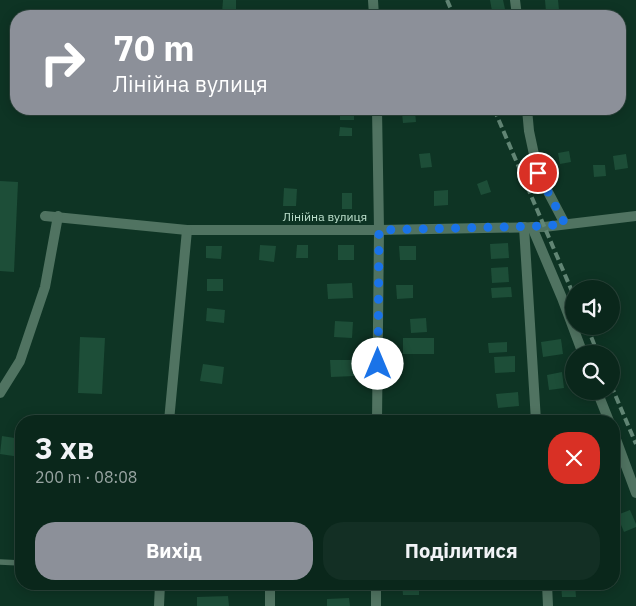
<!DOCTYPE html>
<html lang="uk">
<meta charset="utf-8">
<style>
:root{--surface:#0a271b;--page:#132f24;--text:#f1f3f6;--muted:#99a5a3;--line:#2a443a;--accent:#8c9099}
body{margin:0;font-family:"IBM Plex Sans",sans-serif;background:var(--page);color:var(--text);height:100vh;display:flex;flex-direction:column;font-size:19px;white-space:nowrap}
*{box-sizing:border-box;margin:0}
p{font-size:16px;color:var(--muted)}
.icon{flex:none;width:28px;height:28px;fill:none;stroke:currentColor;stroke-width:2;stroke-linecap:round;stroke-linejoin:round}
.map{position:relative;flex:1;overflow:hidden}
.sheet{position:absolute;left:15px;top:415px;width:605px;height:175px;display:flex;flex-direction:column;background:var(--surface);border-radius:20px;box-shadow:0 2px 12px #0003,0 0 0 1px var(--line)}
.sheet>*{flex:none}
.top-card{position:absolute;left:10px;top:10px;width:616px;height:105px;border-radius:20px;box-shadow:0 2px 12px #0003,0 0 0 1px var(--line);background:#8c9099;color:#fff;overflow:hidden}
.buttons{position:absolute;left:565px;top:280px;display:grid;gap:10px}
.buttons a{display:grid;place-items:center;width:55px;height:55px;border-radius:50%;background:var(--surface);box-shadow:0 2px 12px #0003,0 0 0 1px var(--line);font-size:25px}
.pin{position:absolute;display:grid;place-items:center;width:42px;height:42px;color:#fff;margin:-21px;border:2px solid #fff;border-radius:50%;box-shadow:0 1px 5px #0007}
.me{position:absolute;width:55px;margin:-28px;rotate:0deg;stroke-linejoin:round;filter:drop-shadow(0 0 4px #0008)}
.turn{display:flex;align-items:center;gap:18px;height:105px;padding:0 20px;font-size:22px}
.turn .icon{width:65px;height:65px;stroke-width:2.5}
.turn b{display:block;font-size:35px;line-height:42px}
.round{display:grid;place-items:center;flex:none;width:52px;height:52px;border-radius:20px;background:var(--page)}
.summary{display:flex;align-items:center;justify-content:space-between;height:85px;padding:0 20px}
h1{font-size:30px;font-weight:700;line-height:38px}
.button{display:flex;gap:10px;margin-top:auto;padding:10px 20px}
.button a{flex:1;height:58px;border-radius:20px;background:var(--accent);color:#fff;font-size:20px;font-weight:700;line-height:58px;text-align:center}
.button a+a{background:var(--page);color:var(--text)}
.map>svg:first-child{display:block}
.building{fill:#1d4e38}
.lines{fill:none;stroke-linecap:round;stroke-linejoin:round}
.service{stroke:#507361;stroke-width:5.5}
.minor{stroke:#507361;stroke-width:10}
.rail{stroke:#618574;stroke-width:4;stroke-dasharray:8 4;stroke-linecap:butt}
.route{stroke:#1a73e8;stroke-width:9;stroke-dasharray:0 16.2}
.labels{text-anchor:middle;stroke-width:4;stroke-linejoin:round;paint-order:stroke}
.street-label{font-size:12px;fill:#bee1ce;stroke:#0e3424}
</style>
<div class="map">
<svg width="636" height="606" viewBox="0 0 636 606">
<rect width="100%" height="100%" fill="#0e3424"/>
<g class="building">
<polygon points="223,0 236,0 236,13 222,13"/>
<polygon points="490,0 503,0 505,9 492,11"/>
<polygon points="545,0 558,0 559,10 546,12"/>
<rect x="340" y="111" width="14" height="9"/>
<polygon points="415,112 416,122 403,123 402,113"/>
<polygon points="340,127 352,128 352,136 339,136"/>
<polygon points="569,151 571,162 560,164 558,153"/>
<polygon points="430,153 432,167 421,168 419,154"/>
<polygon points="626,154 628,168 615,170 613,156"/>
<polygon points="593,165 605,165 606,176 594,177"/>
<polygon points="487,180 491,192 481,195 477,184"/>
<polygon points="0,181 18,182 14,272 0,271"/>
<polygon points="284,188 297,189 296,206 283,206"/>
<polygon points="448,190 448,205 434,206 434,191"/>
<rect x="342" y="193" width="10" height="16"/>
<polygon points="508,243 509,258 491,259 490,244"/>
<polygon points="260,245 276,246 274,262 259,260"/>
<polygon points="297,245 308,245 308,258 296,258"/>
<rect x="338" y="245" width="16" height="15"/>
<polygon points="206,246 222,246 221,259 206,258"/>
<polygon points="399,246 416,246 416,260 400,260"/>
<polygon points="508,267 509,282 492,283 491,268"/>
<rect x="207" y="279" width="16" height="12"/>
<polygon points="352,283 353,298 328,299 327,284"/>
<polygon points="396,285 413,285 413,298 397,299"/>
<polygon points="511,287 512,297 492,298 491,288"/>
<polygon points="207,308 225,310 224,323 206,321"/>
<polygon points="426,318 427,332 411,333 410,319"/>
<polygon points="335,321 353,322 352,338 334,337"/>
<polygon points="80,337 105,338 102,394 78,393"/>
<rect x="403" y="338" width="31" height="16"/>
<polygon points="561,339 563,354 543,357 541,342"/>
<polygon points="507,342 507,352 489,353 488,343"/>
<polygon points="515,356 515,372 495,373 494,357"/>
<polygon points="330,360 355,360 355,376 331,377"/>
<polygon points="203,364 224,367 222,384 200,381"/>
<polygon points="562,372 564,388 549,390 547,375"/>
<polygon points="518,392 519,406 498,408 496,394"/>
<rect x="395" y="414" width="19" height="7"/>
<polygon points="2,436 21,439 20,457 0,454"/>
<polygon points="630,510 636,524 636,527 624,532 617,515"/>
<polygon points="402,584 419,584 419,595 403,595"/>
<polygon points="514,584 528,584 528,590 514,591"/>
<polygon points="561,584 575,584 576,597 562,597"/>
<polygon points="228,596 229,606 197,606 197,597"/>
<polygon points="349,598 350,606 327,606 327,599"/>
</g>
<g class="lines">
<polyline class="service" points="0,562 21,563"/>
<g class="minor">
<polyline points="373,0 374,16"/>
<polyline points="515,0 517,16"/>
<polyline points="377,109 379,230 377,421"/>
<polyline points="527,109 529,131 538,173 565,224"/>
<polyline points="45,216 187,230 379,230 544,227 636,216"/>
<polyline points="524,227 536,421"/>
<polyline points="532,227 562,298 583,354"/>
<polyline points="597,391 609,421"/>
<polyline points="0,393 20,361 45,287 58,216"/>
<polyline points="169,421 187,230"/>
<polyline points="614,434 636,493"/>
<polyline points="547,584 548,606"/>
<polyline points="159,606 160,584"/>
<polyline points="270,606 270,584"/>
<polyline points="376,606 376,584"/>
</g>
<g class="rail">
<polyline points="447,0 454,16"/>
<polyline points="494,109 574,296"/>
<polyline points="587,326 598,354"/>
<polyline points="611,385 636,444"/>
</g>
</g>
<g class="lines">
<polyline class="route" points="378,364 379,230 544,226 565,224 538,173"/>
</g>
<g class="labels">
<g class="street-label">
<text x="325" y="221">Лінійна вулиця</text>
</g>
</g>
</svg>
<div class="buttons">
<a><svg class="icon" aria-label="sound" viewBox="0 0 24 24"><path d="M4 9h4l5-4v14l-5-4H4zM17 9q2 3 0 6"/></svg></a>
<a><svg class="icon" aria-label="search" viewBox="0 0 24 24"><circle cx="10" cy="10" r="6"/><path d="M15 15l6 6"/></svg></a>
</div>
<div class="pin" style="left:538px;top:173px;background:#d93025"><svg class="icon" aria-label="arrive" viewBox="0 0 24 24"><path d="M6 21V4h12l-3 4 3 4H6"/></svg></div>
<svg class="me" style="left:378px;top:364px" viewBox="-20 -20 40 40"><circle r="19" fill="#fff"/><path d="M0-13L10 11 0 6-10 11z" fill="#1a73e8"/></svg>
<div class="top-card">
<div class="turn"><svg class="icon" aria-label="right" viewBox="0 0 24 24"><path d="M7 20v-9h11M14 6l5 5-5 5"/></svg><div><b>70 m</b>Лінійна вулиця</div></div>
</div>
<section class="sheet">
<div class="summary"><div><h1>3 хв</h1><p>200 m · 08:08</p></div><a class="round" style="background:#d93025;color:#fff"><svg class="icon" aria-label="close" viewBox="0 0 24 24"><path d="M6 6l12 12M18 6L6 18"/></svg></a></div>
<div class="button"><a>Вихід</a><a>Поділитися</a></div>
</section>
</div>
